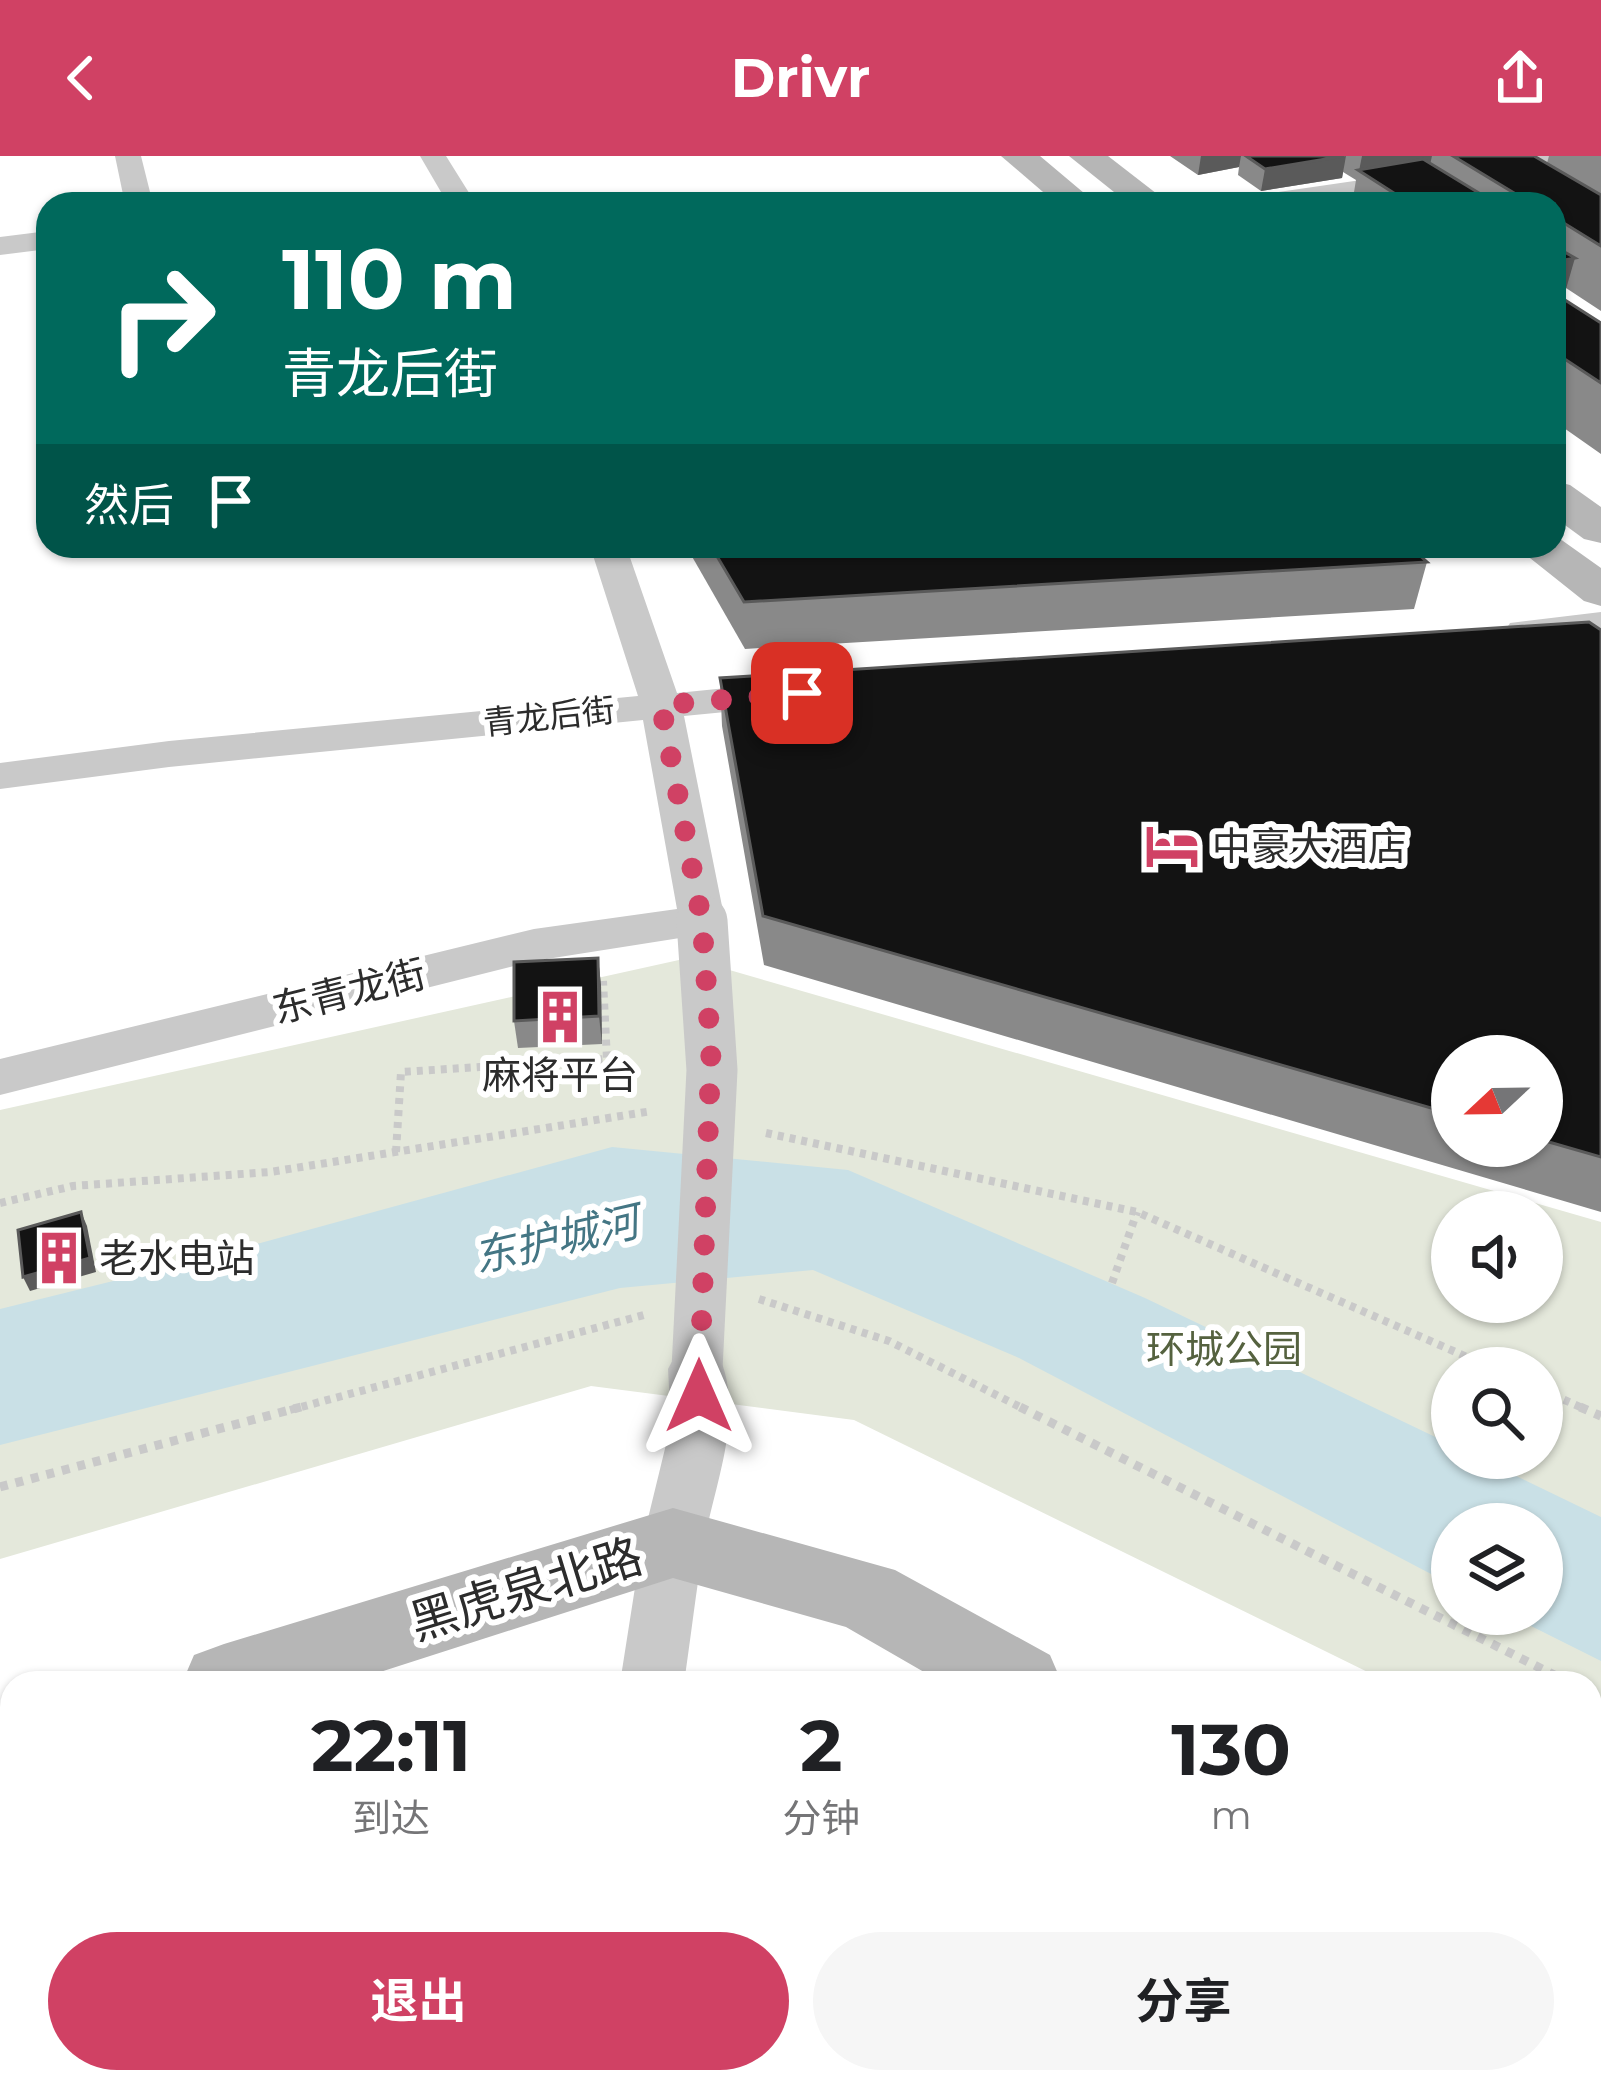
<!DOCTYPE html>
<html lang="zh">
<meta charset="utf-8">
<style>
:root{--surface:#fff;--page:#f6f6f6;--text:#202124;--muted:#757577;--accent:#d04164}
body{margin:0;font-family:Montserrat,"Noto Sans SC",sans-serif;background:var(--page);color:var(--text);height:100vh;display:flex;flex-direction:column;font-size:45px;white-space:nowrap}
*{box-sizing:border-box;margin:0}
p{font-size:39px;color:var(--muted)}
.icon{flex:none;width:66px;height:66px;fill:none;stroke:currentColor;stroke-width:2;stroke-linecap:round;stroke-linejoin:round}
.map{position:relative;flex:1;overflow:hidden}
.panel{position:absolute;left:0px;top:1515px;width:1602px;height:423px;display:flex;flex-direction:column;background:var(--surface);border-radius:36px 36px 0 0;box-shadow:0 3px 9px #0004}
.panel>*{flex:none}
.top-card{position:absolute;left:36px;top:36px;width:1530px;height:366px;border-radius:36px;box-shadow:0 3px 9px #0004;background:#00695c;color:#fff;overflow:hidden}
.needle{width:78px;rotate:248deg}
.buttons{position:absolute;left:1431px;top:879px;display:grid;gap:24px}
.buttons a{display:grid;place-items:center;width:132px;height:132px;border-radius:50%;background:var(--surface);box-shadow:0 3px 9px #0004;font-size:60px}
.pin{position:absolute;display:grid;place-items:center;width:102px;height:102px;color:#fff;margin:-51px;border-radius:24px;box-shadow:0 6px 18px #0006}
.me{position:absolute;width:132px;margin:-66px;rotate:0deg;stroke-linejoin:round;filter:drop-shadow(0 0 9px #0008)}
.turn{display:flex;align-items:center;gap:42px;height:252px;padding:0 48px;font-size:54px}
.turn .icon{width:156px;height:156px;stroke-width:2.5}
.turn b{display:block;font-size:84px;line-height:102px}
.then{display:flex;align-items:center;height:114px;padding:0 48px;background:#0003;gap:24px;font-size:45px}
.eta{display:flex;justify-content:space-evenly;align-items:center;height:204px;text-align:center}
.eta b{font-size:72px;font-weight:700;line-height:84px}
.button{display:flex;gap:24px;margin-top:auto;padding:24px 48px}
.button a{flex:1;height:138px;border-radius:72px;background:var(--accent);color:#fff;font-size:48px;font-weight:700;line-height:138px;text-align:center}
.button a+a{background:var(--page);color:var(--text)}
header{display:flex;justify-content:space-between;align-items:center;height:156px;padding:0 48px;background:var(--accent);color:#fff;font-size:54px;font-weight:700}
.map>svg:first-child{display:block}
.green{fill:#e4e8db;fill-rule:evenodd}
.water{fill:#c9e0e6}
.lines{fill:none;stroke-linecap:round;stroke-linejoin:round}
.path-far1{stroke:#c9c9c9;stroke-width:8;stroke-dasharray:6 6;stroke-linecap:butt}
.path{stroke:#c9c9c9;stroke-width:9;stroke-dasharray:8 8;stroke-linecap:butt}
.minor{fill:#c9c9c9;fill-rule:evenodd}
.secondary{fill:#b6b6b6;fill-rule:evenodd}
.minor-bridge{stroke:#c9c9c9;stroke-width:51}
.wall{fill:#898989;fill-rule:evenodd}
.shaded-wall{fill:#5a5a5a}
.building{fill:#131313;stroke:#5a5a5a;stroke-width:3}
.route{stroke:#d04164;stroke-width:21;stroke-dasharray:0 37.8}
.labels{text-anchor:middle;stroke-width:12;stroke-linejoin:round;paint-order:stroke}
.far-street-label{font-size:33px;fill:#2c2c2c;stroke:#fff}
.poi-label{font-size:39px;fill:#2c2c2c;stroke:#fff;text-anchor:start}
.street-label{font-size:39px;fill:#2c2c2c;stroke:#fff}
.park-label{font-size:39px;fill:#55623f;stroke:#fff}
.water-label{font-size:42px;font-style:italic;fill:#447684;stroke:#fff}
.near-street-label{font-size:48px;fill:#2c2c2c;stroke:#fff}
</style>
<header><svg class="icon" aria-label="back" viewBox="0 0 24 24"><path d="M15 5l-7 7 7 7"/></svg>Drivr<svg class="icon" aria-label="share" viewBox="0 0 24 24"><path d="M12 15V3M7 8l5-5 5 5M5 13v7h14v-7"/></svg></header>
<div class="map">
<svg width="1601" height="1937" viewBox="0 0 1601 1937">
<rect width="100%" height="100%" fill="#fff"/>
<path class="green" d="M 688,802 L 1601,1066 L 1601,1630 L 1590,1625 L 1590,1527 L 1390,1527 L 854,1264 L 591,1230 L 0,1403 L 0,954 ZM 1452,1056 L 1542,1056 L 1542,1146 L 1452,1146 ZM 1452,1212 L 1542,1212 L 1542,1302 L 1452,1302 ZM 1452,1368 L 1542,1368 L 1542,1458 L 1452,1458 Z"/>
<polygon class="water" points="612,991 848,1014 1145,1142 1452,1289 1452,1302 1479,1302 1601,1361 1601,1505 1507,1458 1542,1458 1542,1368 1452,1368 1452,1429 1019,1202 813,1114 620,1132 0,1289 0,1153 202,1103"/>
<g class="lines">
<g class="path-far1">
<polyline points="766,977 1137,1056 1492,1212"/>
<polyline points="396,996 401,916 607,903 603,825"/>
<polyline points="0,1047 73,1030 270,1016 652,955"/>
<polyline points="1112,1127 1137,1056"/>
<polyline points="759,1143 889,1185 1026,1254"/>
<polyline points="1542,1234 1587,1254"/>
<polyline points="290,1254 644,1159"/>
</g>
<g class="path">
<polyline points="1020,1251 1570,1527"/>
<polyline points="1580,1251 1601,1260"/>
<polyline points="0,1331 301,1251"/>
<polyline points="1590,1537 1601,1543"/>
</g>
<g class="minor">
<polygon points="115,0 141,0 153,48 125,48"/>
<polygon points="420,0 446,0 476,48 448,48"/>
<polygon points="1526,0 1595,0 1582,8 1309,48 1238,48 1252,40"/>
<polygon points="48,75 48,93 0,99 0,81"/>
<polygon points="590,390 626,390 677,537 787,526 801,529 807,538 801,547 787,550 684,560 725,765 718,776 534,805 0,939 0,903 534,773 677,753 643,564 169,611 0,633 0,607 169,585 638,540"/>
<polygon points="1601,456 1601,480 1524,487 1510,483 1505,475 1510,467"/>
<path d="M 697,1190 L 717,1196 C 747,1255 714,1328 704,1388 C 696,1434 691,1481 684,1527 L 620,1527 L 642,1387 L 671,1268 L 668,1213 L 677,1196 Z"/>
<polygon points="638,1926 712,1926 716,1937 640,1937"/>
</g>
<g class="secondary">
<polygon points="1001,0 1040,0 1097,48 1057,48"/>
<polygon points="1069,0 1108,0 1170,48 1129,48"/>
<polygon points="1554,325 1570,329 1601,351 1601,387 1584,383 1554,361"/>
<polygon points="1556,380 1601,412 1601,450 1584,445 1515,390 1554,390"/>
<polygon points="673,1352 895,1414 1050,1499 1062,1527 943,1527 846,1471 673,1422 346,1527 182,1527 194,1499 224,1488"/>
<polygon points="12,1552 12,1634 0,1638 0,1556"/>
<polygon points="1590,1796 1601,1800 1601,1896 1590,1892"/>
</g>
<polyline class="minor-bridge" points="697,1213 712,914 702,765"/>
</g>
<g class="wall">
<polygon points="1170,0 1534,0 1547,7 1549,0 1601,0 1601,155 1566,132 1563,142 1601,167 1601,298 1554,265 1554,48 1352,48 1356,24 1343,16 1342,22 1261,35 1238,19 1239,11 1198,19"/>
<polygon points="686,390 1409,390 1427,406 1414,453 745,493"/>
<path d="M 1601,474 L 1601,1056 L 764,809 L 722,570 L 720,522 ZM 1452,900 L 1542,900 L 1542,990 L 1452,990 Z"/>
<polygon points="598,802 601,829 602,888 518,892 514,865"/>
</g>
<g class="shaded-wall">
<polygon points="1201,0 1241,0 1239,11 1198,19"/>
<polygon points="1346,0 1342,22 1261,35 1265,13"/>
<polygon points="1362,0 1432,0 1429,13 1359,15"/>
<polygon points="1575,102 1559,157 1554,158 1554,106"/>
<polygon points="598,802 601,829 602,888 599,860"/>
<polygon points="81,1056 87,1070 96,1116 30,1135 23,1121"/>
</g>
<g class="building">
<polygon points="1246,0 1344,0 1265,13"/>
<polygon points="1453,0 1534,0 1601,39 1601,90 1554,61 1554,48 1532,48"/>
<polygon points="1423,3 1497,48 1411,48 1358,14"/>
<polygon points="1554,90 1575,102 1554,106"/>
<polygon points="1554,137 1601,167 1601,227 1554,196"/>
<polygon points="711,390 1409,390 1427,406 744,446"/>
<polygon points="1589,466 1601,474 1601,1001 1542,984 1542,900 1452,900 1452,958 763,760 720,522"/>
<polygon points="598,802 599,860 514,865 514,806"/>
<polygon points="81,1056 90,1102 23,1121 18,1074"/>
<polygon points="250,1926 531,1926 534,1937 252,1937"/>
</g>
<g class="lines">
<polyline class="route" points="699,1240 711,895 702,765 661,549 802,537"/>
</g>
<defs>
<symbol id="hotel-bare" viewBox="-9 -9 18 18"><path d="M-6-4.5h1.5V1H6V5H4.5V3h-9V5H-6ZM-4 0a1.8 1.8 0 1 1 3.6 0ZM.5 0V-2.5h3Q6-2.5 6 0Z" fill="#d04164" stroke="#fff" stroke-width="2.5" paint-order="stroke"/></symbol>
<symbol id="building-bare" viewBox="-9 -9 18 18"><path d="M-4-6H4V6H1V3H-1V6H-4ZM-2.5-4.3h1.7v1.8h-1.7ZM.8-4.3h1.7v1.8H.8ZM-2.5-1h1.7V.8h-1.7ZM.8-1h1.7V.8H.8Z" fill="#d04164" stroke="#fff" stroke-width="2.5" paint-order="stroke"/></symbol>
</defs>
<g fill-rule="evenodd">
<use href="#hotel-bare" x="1134" y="652" width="76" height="76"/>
<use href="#building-bare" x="522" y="823" width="76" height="76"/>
<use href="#building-bare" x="21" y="1064" width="76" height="76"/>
</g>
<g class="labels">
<g class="far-street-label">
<text transform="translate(549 560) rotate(-6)" y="12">青龙后街</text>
</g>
<g class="poi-label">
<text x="1212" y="704">中豪大酒店</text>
<text x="560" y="933" text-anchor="middle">麻将平台</text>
<text x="99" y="1116">老水电站</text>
</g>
<g class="street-label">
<text transform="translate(349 835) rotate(-14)" y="14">东青龙街</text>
</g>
<g class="park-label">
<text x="1224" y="1207">环城公园</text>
</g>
<g class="water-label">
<text transform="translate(556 1083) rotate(-13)" y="15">东护城河</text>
</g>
<g class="near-street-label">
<text transform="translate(526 1433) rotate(-17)" y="17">黑虎泉北路</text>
</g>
</g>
</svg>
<div class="buttons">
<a><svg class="needle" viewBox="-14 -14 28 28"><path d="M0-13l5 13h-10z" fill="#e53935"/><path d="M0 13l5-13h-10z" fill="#757577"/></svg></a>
<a><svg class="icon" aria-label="sound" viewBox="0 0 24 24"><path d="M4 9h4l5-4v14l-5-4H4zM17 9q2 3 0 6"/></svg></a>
<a><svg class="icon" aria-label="search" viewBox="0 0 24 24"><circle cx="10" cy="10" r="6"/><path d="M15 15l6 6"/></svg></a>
<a><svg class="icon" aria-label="layers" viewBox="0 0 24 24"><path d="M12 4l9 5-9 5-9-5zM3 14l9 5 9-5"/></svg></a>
</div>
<div class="pin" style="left:802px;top:537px;background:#d93025"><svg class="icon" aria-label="arrive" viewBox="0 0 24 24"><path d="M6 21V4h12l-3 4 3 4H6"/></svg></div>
<svg class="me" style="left:699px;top:1240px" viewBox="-20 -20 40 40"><path d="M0-17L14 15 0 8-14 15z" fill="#d04164" stroke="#fff" stroke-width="4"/></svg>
<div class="top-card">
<div class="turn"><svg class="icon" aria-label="right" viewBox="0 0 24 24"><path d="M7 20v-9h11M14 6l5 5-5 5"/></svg><div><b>110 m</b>青龙后街</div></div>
<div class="then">然后<svg class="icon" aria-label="arrive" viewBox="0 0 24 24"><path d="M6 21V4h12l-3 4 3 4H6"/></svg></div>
</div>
<section class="panel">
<div class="eta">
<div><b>22:11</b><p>到达</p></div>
<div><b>2</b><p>分钟</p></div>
<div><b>130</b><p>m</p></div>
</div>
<div class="button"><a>退出</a><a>分享</a></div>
</section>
</div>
